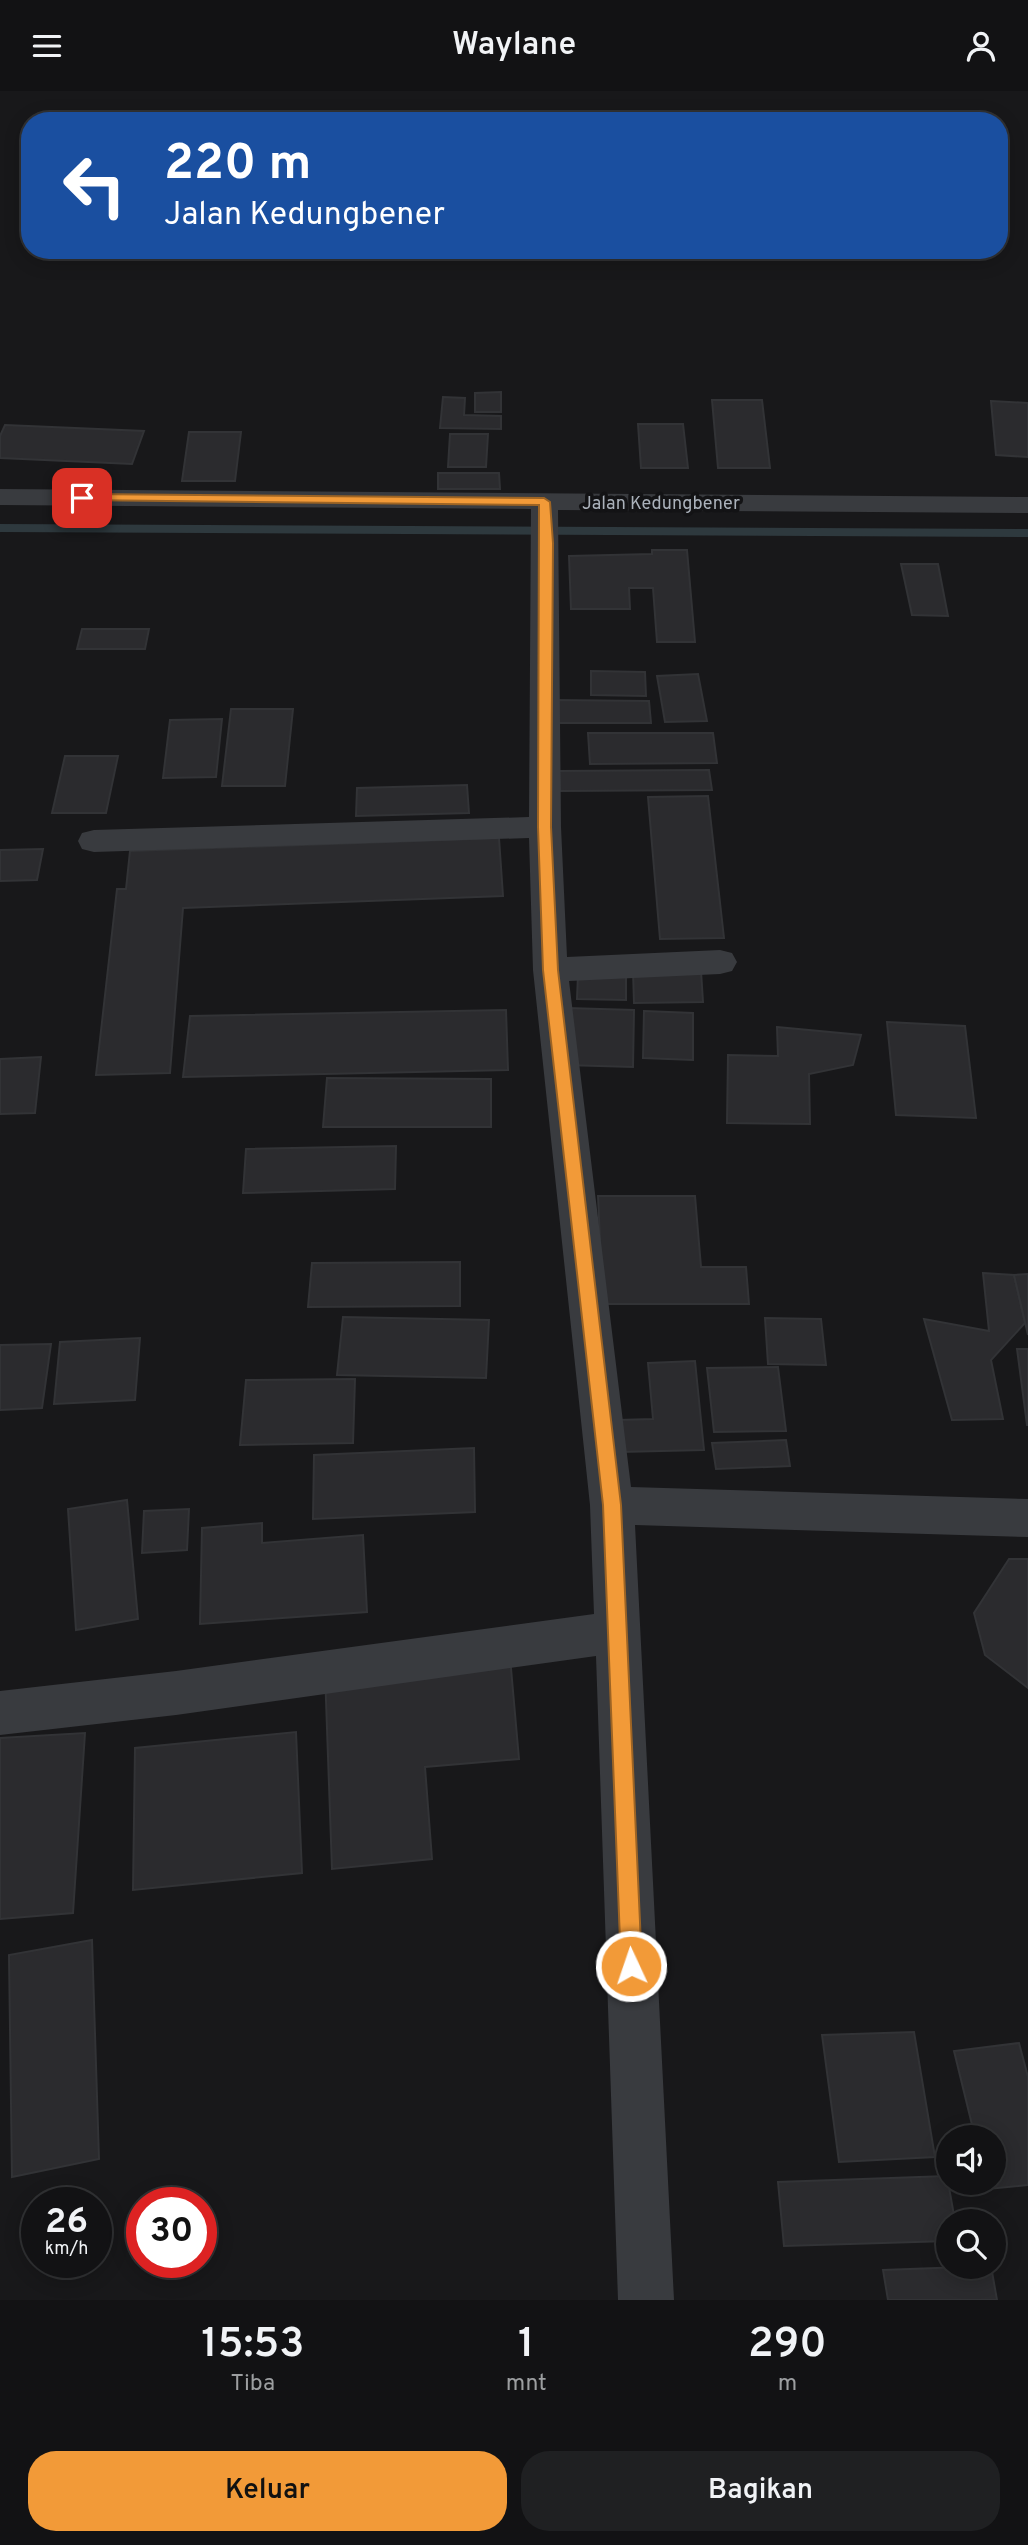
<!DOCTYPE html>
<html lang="id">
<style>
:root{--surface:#121214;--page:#1f2022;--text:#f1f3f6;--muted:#9c9ea0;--line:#313234;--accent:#f29a38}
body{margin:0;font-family:Overpass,sans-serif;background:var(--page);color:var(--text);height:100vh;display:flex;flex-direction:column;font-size:26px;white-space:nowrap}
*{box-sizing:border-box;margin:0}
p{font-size:23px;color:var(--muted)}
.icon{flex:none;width:38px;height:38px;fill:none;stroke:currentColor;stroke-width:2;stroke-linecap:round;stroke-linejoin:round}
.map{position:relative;height:2209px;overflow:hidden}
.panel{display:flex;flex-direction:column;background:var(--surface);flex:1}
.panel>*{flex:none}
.guide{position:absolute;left:21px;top:21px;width:987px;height:147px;border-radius:28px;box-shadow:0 4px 18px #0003,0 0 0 2px var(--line);background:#1a4fa0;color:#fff;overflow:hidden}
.tools{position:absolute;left:936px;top:2034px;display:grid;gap:14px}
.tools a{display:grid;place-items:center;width:70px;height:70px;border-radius:50%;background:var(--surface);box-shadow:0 4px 18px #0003,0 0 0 2px var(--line);font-size:35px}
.speed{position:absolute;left:21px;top:2096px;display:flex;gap:14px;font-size:35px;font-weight:700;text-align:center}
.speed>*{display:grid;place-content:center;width:91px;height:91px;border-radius:50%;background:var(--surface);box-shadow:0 4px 18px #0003,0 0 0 2px var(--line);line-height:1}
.speed small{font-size:18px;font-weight:400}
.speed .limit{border:10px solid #d22;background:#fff;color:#111}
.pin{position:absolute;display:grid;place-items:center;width:60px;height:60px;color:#fff;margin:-30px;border-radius:14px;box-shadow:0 4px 10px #0006}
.me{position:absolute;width:77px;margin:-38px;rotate:357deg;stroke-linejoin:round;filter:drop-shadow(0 0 5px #0008)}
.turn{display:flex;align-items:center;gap:24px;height:147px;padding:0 28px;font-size:32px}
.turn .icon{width:91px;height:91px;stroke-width:2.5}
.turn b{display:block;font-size:49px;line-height:60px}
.eta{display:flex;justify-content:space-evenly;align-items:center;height:119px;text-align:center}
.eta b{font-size:42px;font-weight:600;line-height:49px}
.cta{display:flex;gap:14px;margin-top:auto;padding:14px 28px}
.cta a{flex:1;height:80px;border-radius:28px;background:var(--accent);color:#111;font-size:28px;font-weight:600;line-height:80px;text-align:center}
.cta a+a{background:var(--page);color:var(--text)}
header{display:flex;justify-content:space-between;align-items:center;height:91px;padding:0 28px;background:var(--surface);font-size:32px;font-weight:600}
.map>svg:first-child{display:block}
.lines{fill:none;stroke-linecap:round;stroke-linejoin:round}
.stream{fill:#2e393e;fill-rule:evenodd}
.building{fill:#2b2b2e;stroke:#323336;stroke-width:2}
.minor{fill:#393b3f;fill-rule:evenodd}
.route{fill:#f29a38;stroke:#9d6424;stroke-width:2}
.labels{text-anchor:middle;stroke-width:7;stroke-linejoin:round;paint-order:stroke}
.far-street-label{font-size:18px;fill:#aab1ba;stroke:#131315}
</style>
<header><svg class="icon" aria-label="menu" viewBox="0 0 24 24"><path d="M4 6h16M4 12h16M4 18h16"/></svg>Waylane<svg class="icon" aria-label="person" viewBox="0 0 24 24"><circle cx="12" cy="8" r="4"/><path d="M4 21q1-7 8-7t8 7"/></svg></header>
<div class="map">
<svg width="1028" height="2209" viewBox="0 0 1028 2209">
<rect width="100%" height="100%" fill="#18181a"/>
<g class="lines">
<polygon class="stream" points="0,433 1028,438 1028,446 0,441"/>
</g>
<g class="building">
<polygon points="501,301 501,321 475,321 475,302"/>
<polygon points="443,306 465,307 464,324 501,325 501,338 440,337"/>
<polygon points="712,309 762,309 770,377 718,377"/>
<polygon points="991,310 1028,312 1028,366 996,364"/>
<polygon points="638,333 683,333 688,377 641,377"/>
<polygon points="5,334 144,340 132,373 0,367 0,345"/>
<polygon points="189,341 241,341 235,390 182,390"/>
<polygon points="450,343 488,343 486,376 448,376"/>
<polygon points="438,382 499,382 500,398 438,398"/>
<polygon points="652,459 687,459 695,551 657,551 653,497 629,497 630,518 571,518 569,465 652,463"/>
<polygon points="901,473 938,473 948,525 912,524"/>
<polygon points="82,538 149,538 145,558 77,558"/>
<polygon points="591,580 645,581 646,605 591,604"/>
<polygon points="698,583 707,630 665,631 657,585"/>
<polygon points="551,609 649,610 651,632 552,632"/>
<polygon points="231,618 293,618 285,695 222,695"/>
<polygon points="222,628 216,686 163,687 170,629"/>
<polygon points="588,642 713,642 717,672 590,673"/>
<polygon points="65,665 118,665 106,722 52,722"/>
<polygon points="709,679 712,699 560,700 559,680"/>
<polygon points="467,694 469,722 356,725 357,697"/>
<polygon points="708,705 724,847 660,848 648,706"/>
<polygon points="499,747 503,805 183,817 170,982 96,984 117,798 126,798 130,760"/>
<polygon points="43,758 37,789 0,790 0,759"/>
<polygon points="633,880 701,880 703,911 634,912"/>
<polygon points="578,883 626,884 626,909 577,908"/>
<polygon points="567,917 634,919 633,976 565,974"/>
<polygon points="506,919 508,979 183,986 190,925"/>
<polygon points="644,920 693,922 693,969 643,967"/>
<polygon points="887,931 965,935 976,1027 896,1024"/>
<polygon points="777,936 861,944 853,974 809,983 810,1033 727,1032 728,964 778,965"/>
<polygon points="41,966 35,1022 0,1023 0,968"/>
<polygon points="327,987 491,988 491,1036 323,1036"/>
<polygon points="396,1055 395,1098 243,1102 246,1058"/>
<polygon points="598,1105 695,1105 701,1176 746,1176 749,1213 603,1213"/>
<polygon points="460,1171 460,1215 308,1216 312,1172"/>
<polygon points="983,1182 1014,1184 1025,1232 991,1269 1003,1328 952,1329 924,1228 989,1240"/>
<polygon points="1028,1183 1028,1244 1014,1184"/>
<polygon points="343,1226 489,1229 486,1287 337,1284"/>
<polygon points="765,1227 821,1228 826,1274 768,1273"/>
<polygon points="140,1247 135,1309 54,1313 60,1251"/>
<polygon points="51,1253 42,1317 0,1319 0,1254"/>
<polygon points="1017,1258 1028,1258 1028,1334 1027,1334"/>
<polygon points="695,1270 704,1359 620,1361 618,1329 653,1328 648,1272"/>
<polygon points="778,1276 786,1340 714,1341 707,1277"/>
<polygon points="355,1288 353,1352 240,1354 246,1289"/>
<polygon points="786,1349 790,1375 716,1378 712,1352"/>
<polygon points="474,1357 475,1421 313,1428 314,1364"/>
<polygon points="127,1409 138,1528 76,1539 68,1418"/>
<polygon points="189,1418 187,1459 142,1462 144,1420"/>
<polygon points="262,1432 262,1452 363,1444 367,1521 200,1533 202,1437"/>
<polygon points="1009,1468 1028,1468 1028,1597 985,1564 974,1522"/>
<polygon points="510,1566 519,1668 425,1676 432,1768 332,1778 325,1581"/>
<polygon points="296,1641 302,1782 133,1799 135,1657"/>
<polygon points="85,1642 73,1822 0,1828 0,1647"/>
<polygon points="92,1849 99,2068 12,2086 9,1864"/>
<polygon points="914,1941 935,2066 839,2071 822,1944"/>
<polygon points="1019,1952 1028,1986 1028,2094 988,2098 986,2091 994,2091 994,2046 975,2046 954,1960"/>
<polygon points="947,2085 955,2130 948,2130 948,2150 784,2155 778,2091"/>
<polygon points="991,2175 997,2209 888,2209 883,2179"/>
</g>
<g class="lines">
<polygon class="minor" points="0,398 1028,406 1028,422 558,419 561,736 567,866 720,859 732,862 737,871 732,880 720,883 569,890 631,1396 1028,1408 1028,1446 635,1434 674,2209 618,2209 596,1565 176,1624 0,1644 0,1600 176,1580 594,1523 590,1414 533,879 529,747 94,761 82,758 78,750 82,742 94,739 529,726 531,418 0,414"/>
</g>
<polygon class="route" points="82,403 544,407 550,411 553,452 551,736 558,879 621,1414 642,1875 639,1882 631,1885 624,1882 621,1875 603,1414 543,879 538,736 539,414 78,409 76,407"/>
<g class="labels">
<g class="far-street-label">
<text x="661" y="418">Jalan Kedungbener</text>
</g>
</g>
</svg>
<div class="tools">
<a><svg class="icon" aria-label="sound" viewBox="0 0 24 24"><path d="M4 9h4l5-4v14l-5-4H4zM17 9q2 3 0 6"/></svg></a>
<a><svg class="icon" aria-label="search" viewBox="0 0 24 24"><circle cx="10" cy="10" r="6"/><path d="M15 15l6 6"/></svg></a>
</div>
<div class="speed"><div>26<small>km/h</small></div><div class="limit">30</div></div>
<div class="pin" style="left:82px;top:407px;background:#d93025"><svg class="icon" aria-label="arrive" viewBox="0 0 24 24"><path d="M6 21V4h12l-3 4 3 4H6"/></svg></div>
<svg class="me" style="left:631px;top:1875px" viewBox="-20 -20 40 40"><circle r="17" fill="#f29a38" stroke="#fff" stroke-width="3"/><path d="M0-11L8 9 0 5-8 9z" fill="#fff"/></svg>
<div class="guide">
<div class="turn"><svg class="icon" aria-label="left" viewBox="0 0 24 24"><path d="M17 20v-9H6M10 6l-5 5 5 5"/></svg><div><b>220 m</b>Jalan Kedungbener</div></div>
</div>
</div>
<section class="panel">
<div class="eta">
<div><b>15:53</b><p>Tiba</p></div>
<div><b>1</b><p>mnt</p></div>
<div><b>290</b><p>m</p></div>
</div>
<div class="cta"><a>Keluar</a><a>Bagikan</a></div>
</section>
